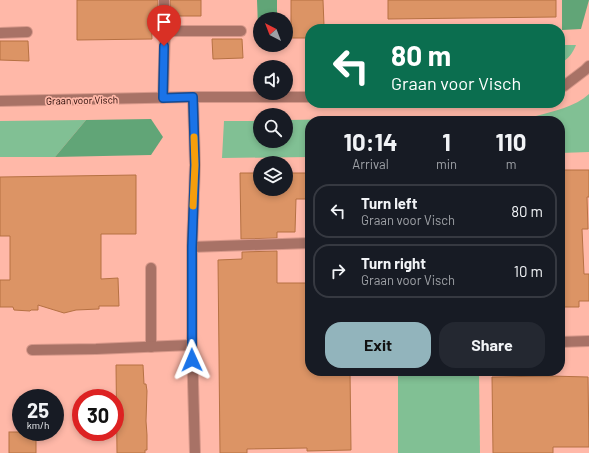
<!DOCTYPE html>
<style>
:root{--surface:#171b24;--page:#242831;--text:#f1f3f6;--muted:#9ea1a6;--line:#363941;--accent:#92b4bc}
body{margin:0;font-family:Barlow,sans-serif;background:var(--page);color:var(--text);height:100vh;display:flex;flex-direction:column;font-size:15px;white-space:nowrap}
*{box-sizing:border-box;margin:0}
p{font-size:13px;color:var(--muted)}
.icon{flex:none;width:22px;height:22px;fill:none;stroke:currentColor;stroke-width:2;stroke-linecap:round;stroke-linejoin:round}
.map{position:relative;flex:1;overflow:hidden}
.sheet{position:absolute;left:305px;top:116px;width:260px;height:260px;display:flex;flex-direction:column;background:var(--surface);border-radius:16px;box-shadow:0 2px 6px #0003}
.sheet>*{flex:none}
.guide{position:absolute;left:305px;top:24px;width:260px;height:84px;border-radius:16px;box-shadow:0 2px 6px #0003;background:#0b6e4f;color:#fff;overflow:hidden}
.needle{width:26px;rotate:318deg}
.tools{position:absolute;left:253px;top:12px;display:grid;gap:8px}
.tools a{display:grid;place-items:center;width:40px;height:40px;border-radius:50%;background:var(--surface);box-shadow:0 2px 6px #0003;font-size:20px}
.speed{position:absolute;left:12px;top:389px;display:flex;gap:8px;font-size:20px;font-weight:700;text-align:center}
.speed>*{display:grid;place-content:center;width:52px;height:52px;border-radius:50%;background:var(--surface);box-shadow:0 2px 6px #0003;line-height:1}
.speed small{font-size:10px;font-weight:400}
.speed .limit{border:6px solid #d22;background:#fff;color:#111}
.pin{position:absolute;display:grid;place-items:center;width:34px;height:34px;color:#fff;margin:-41px -17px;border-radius:50% 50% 50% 0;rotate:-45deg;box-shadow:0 0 4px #0007}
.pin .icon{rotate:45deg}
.me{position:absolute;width:44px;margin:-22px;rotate:359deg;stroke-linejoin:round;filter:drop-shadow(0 0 3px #0008)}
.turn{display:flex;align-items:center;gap:14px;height:84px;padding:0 20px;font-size:18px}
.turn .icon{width:52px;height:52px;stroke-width:2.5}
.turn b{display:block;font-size:28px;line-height:34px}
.eta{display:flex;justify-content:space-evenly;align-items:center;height:68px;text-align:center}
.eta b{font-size:24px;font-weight:700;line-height:28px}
.action{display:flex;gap:8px;margin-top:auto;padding:8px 20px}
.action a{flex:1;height:46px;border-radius:16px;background:var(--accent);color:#111;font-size:16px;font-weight:700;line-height:46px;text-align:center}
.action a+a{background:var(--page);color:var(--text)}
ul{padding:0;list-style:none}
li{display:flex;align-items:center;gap:12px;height:54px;margin:0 8px 6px;padding:0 12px;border:2px solid var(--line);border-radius:16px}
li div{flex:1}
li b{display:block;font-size:15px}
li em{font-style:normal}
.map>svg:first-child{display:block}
.green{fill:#81c094}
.forest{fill:#61a577}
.building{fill:#dc9465;stroke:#b67143}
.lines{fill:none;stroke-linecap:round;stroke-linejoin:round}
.minor-casing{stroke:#d7988a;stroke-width:12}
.minor{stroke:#a87266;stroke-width:10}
.route-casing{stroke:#114b97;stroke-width:10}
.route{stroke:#1a73e8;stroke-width:7}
.slow{stroke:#f59e0b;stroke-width:7}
.labels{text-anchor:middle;stroke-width:3.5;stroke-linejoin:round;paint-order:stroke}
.street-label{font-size:10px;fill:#210401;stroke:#ffb8a8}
</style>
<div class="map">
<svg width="589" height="453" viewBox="0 0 589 453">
<rect width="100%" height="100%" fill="#ffb8a8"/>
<g class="green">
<path d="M 560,45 L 576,45 C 572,54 569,58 560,64 Z"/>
<path d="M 589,94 L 589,152 L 560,153 L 560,121 L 310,121 L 310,157 L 222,158 L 224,121 L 260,121 L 260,141 L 286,141 L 286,120 L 536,116 C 554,111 575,107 589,94 Z"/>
<polygon points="86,120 55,157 0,157 0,121"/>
<polygon points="398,371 479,371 480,453 398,453"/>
</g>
<g class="forest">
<polygon points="257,0 277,0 277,19 260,19 260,27 258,27"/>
<polygon points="562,0 589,0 581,29 562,30"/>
<polygon points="151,119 163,137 151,155 55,157 86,120"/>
</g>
<g class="building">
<polygon points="77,0 158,0 158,17 151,17 152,39 77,40"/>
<polygon points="170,0 201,0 201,16 171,16"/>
<polygon points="291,0 323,0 324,26 318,26 318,29 310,29 310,38 291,38"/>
<polygon points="388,0 556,0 556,17 388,19"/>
<polygon points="212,39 242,39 243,58 213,59"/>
<polygon points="0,41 28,41 29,61 0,60"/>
<polygon points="560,170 589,170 589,197 587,197 588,229 582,229 584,274 589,274 589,301 579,301 579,307 560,307 560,258 564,258 563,197 560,197"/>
<polygon points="240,173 260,173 260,189 286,189 286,173 310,173 310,199 296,199 295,232 277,232 277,238 241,239"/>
<polygon points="136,175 136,234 101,234 101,279 118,278 119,306 99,306 99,309 76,310 64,313 38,305 38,310 31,310 30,311 14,310 13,307 0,307 0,280 10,280 10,236 0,236 0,177"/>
<polygon points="277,251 277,283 310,283 310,371 350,371 351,450 307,451 307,448 247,449 247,453 220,453 218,260 242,259 242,252"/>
<polygon points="116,365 143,365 144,384 146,384 147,391 146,421 147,435 147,450 145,450 145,453 117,453"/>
<polygon points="550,376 588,377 589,447 553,447 553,453 493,453 492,377"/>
<rect x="9" y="432" width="27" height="21"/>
</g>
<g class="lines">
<defs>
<g id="minor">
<polyline points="165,31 241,31"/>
<polyline points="0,33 27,32"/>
<polyline points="560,87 564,86 585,70 589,66"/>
<polyline points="193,97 195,165 192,247 192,345 195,453"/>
<polyline points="163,98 165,31 164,0"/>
<polyline points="0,101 193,97 310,97"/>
<polyline points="192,247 310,243"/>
<polyline points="151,268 151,347"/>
<polyline points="560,342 589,341"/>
<polyline points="32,350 96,349 192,345"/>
</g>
</defs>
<use href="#minor" class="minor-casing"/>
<use href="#minor" class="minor"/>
</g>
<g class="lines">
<defs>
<polyline id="route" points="164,46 163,98 193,97 195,165 192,247 192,360"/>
</defs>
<use href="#route" class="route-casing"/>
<use href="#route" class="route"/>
<polyline class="slow" points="193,206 195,165 194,137"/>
</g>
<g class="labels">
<g class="street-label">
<text transform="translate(82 100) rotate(-1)" y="4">Graan voor Visch</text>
</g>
</g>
</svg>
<div class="tools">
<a><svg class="needle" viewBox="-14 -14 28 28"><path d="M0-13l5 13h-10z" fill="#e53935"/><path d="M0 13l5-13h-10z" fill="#9ea1a6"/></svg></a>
<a><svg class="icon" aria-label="sound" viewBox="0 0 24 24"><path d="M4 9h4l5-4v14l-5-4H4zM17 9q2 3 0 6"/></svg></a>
<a><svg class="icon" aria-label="search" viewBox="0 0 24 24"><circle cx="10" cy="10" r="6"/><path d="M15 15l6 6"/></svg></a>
<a><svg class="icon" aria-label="layers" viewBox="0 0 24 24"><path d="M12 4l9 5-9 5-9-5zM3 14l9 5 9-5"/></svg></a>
</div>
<div class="speed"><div>25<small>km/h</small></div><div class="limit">30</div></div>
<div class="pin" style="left:164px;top:46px;background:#d93025"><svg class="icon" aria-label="arrive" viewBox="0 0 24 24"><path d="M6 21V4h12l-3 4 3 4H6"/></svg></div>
<svg class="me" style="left:192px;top:360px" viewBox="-20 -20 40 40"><path d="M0-17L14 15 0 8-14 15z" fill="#1a73e8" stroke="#fff" stroke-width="4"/></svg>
<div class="guide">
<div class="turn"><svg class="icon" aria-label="left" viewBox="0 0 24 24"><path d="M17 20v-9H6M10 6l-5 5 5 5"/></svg><div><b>80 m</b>Graan voor Visch</div></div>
</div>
<section class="sheet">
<div class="eta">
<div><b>10:14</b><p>Arrival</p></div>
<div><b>1</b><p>min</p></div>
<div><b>110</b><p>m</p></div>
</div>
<ul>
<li><svg class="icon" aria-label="left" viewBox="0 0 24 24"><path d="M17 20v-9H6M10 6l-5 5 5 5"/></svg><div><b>Turn left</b><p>Graan voor Visch</p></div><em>80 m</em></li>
<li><svg class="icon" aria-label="right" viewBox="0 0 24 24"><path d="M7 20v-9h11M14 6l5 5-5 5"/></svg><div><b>Turn right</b><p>Graan voor Visch</p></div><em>10 m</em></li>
</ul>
<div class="action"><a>Exit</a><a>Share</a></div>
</section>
</div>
